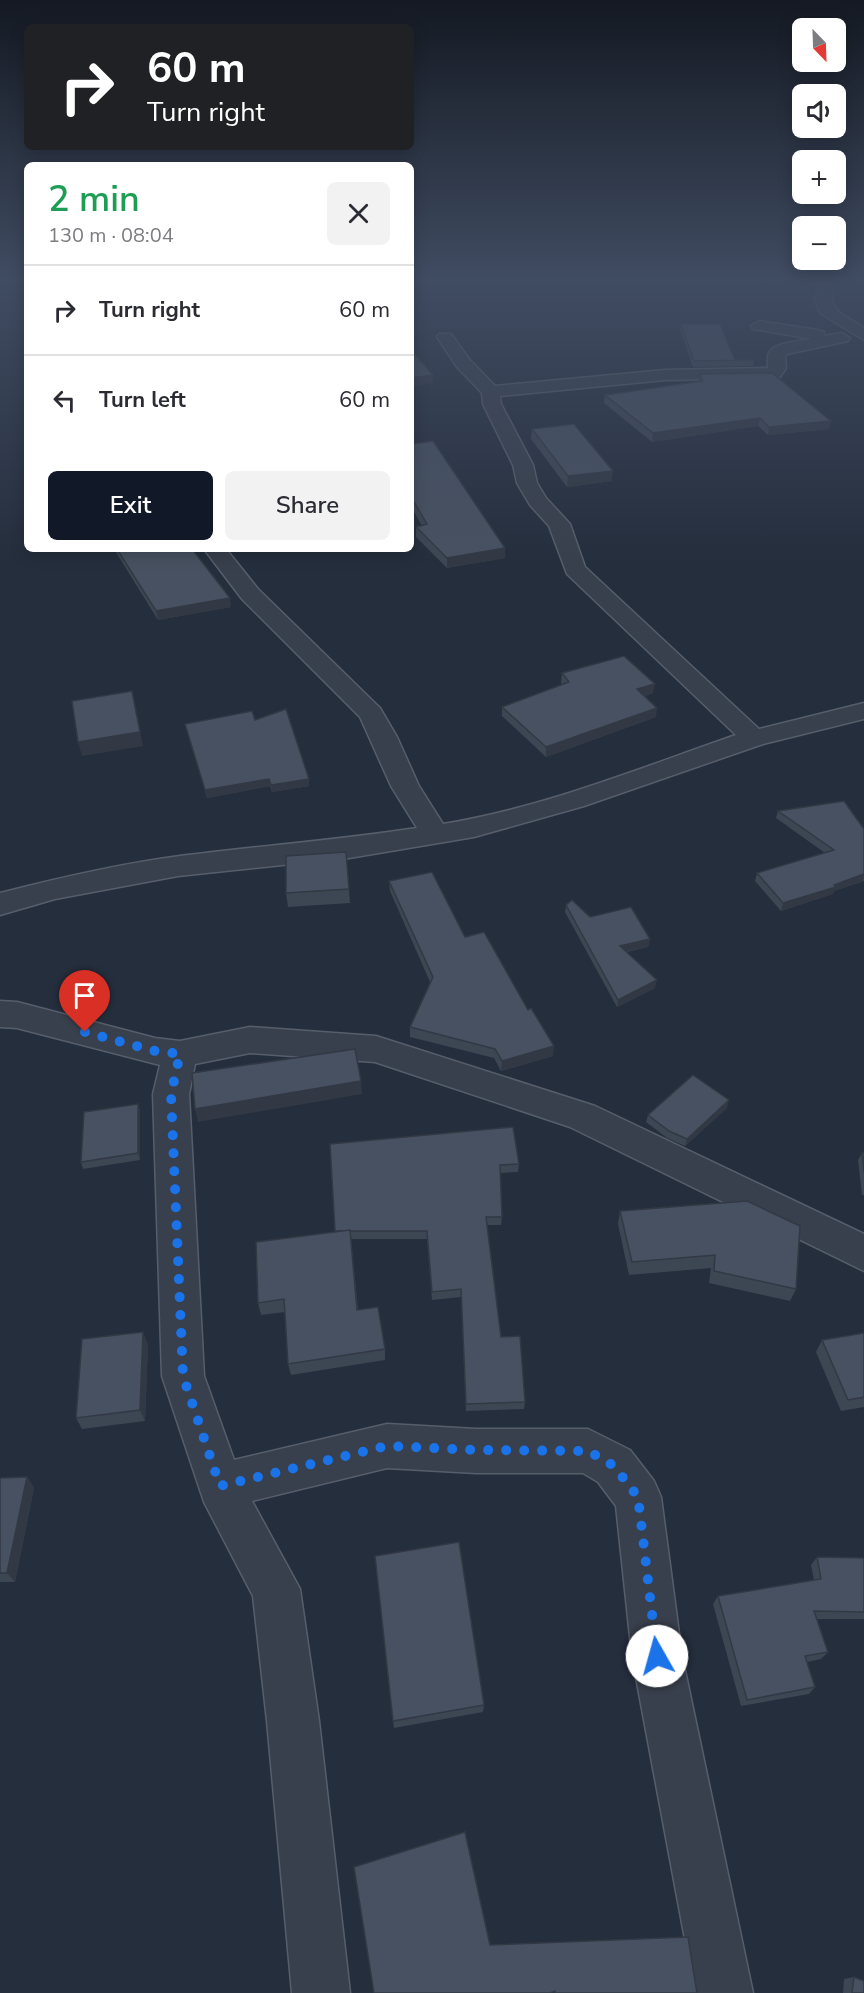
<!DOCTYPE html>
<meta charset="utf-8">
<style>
:root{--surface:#fff;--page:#f2f2f3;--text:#2b2b33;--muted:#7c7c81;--line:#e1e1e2;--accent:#111827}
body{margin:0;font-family:"Nunito Sans",sans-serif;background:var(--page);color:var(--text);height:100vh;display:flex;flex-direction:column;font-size:22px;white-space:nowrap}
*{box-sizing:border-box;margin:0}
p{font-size:20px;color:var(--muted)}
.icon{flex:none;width:33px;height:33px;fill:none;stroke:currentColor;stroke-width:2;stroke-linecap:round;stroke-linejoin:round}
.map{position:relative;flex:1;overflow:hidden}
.panel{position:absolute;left:24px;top:162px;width:390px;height:390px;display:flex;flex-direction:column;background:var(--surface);border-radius:9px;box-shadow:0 3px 15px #0003}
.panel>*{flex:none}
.hud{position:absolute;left:24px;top:24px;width:390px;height:126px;border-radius:9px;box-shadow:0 3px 15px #0003;background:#202124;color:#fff;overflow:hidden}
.needle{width:39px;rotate:157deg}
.buttons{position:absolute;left:792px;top:18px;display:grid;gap:12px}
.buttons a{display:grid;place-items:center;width:54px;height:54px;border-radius:9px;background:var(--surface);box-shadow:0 3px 15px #0003;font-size:30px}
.pin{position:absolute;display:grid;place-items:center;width:51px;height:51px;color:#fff;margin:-62px -26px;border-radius:50% 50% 50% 0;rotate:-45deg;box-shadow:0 0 6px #0007}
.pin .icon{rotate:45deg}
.me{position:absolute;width:66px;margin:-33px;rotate:353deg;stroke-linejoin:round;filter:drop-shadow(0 0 4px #0008)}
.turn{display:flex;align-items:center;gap:21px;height:126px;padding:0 24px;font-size:27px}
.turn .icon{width:78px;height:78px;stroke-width:2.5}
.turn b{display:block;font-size:42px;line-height:51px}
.round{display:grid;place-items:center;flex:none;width:63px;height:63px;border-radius:9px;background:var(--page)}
.head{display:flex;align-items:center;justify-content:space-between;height:102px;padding:0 24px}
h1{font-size:36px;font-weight:600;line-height:45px;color:#1e9e55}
.cta{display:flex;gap:12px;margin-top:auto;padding:12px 24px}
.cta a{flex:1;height:69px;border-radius:9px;background:var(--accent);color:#fff;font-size:24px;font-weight:600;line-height:69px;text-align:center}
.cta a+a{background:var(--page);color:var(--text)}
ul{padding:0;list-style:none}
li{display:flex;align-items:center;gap:18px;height:90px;padding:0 24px;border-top:2px solid var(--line)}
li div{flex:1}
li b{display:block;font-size:22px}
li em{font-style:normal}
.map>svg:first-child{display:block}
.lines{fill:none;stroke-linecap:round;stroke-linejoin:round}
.minor-casing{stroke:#575e6b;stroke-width:3}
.minor{fill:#39404d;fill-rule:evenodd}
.wall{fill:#3d4653}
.shaded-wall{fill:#323944}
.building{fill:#475161;stroke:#323944;stroke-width:1.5}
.route{stroke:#1a73e8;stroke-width:10;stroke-dasharray:0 18}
</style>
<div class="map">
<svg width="864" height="1993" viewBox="0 0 864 1993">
<rect width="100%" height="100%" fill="#252e3d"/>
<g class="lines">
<defs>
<g id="minor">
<path d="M 820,281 L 834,281 C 828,314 839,311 864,328 L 864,340 L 820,313 L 815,300 Z"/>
<path d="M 759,321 L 818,330 L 824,332 L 825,336 L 842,333 L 850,338 L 848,341 L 787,354 L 785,356 L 786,368 L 780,377 L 774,378 L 665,380 L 500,396 L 501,404 L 533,465 L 537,483 L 546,498 L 570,524 L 585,567 L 759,729 L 864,703 L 864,719 L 763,744 L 584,806 L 474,837 L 349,858 L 178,876 L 55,899 L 0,915 L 0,893 C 59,878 119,864 180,856 C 259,846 338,840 417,828 L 391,786 L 360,717 L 242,599 L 204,549 L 226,549 L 258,589 L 380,708 L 397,737 L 419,786 L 443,824 C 543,808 640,768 736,735 L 567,574 L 549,526 L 530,505 L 517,483 L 513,465 L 483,404 L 482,393 L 457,367 L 437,337 L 439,334 L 451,334 L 469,359 L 495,386 L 665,370 L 768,368 C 768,364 767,356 769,353 C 774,342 801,341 812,339 L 753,329 L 751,326 Z"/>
<polygon points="0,1001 17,1002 155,1038 180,1041 250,1027 376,1036 595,1106 864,1234 864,1271 570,1127 375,1062 250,1053 195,1064 189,1094 204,1376 234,1460 387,1424 476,1429 588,1429 630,1450 654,1481 661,1497 682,1656 753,1993 695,1993 632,1656 616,1506 598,1482 583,1473 476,1473 387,1468 252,1501 300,1589 319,1721 350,1993 292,1993 267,1721 253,1596 204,1502 162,1376 153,1094 160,1065 17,1028 0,1027"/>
</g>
</defs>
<use href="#minor" class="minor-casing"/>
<use href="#minor" class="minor"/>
</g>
<g class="wall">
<polygon points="681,324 735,360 754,360 753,366 693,367 680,329"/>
<polygon points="700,374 831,421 829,429 768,435 758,426 652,442 604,403 605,395 698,381"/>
<polygon points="532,429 612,481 567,487 531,439"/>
<polygon points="411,444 505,558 447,568 416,537 416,527 422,526 411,506"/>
<polygon points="114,549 192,549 231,607 158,620"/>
<polygon points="562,673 653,693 645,696 656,717 546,757 502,716 502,707 563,685 561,683"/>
<polygon points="185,724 309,786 272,792 270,786 207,798"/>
<polygon points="778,811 864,829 864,881 834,891 833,894 781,911 755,881 757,873 825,853 776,818"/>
<polygon points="346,852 350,903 288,907 286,893"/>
<polygon points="389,881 465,937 553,1056 501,1071 494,1058 410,1037 410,1027 430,982 390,891"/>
<polygon points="566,905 590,917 650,939 648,947 627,952 655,988 617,1007 565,912"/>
<polygon points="138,1104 140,1111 140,1160 83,1169 81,1162"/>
<polygon points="727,1108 685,1146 667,1138 646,1122 648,1115"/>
<polygon points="330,1144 519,1164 518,1172 500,1173 502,1217 501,1225 487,1225 501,1337 525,1402 524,1409 466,1411 461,1297 432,1300 427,1239 351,1239 358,1310 385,1349 385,1360 291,1375 288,1364 285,1312 261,1315 258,1303 335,1232"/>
<polygon points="862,1153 864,1153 864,1195 862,1195 858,1160"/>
<polygon points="620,1211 796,1289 790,1301 709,1283 711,1268 629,1275 618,1224"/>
<polygon points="864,1333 864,1407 841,1411 816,1352 822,1340"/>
<polygon points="148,1344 145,1421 82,1429 76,1418"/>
<polygon points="27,1477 34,1488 15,1582 0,1582 0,1478"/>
<polygon points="375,1556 484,1705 483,1712 394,1728"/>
<polygon points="817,1557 864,1558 864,1619 816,1619 828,1652 821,1659 807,1662 815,1687 809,1694 741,1706 713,1604 718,1596 814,1580 811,1565"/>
<polygon points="854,1977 864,1993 843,1993 844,1979"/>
</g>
<g class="shaded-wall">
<polygon points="433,375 433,383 411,387 411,378"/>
<polygon points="760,418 758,426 652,442 653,433"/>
<polygon points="831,421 829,429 768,435 769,427"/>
<polygon points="613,471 612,481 567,487 568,476"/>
<polygon points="505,548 505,558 447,568 447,558"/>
<polygon points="230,598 231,607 158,620 156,611"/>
<polygon points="655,684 653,693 636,698 637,689"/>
<polygon points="132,691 143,746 82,756 78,742"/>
<polygon points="657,708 656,717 546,757 546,747"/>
<polygon points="269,779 270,786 207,798 205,790"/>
<polygon points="309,779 309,786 272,792 271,785"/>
<polygon points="864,874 863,881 834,891 833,894 781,911 783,903"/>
<polygon points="650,939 648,947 619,953 620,946"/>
<polygon points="657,980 655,988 617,1007 618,1000"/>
<polygon points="554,1046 553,1056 501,1071 502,1061"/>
<polygon points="361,1081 362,1094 198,1122 195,1109"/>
<polygon points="729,1100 727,1108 685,1146 687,1139"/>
<polygon points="138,1104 140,1111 140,1160 138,1153"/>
<polygon points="143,1332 148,1344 145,1421 140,1410"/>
<polygon points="27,1477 34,1488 15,1582 7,1573"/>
</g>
<g class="building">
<polygon points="681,324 720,324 735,360 754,360 694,361"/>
<polygon points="411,350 433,375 411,378"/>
<polygon points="772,373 831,421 769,427 760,418 653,433 605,395 702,381 700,374"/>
<polygon points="574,424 613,471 568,476 532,429"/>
<polygon points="433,441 505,548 447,558 416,527 427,524 411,497 411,444"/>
<polygon points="117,549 192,549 230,598 156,611"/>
<polygon points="624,656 655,684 637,689 657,708 546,747 502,707 569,682 562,673"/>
<polygon points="132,691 140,732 78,742 72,701"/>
<polygon points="286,709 309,779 271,785 269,779 205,790 185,724 252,711 255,720"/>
<polygon points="844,801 864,829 864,874 834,885 836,887 783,903 757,873 834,850 778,811"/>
<polygon points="346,852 349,889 286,893 286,856"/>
<polygon points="432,872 465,937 484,932 528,1010 531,1008 554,1046 502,1061 495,1049 410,1027 433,977 389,881"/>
<polygon points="572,900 590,917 631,907 650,939 620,946 657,980 618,1000 566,905"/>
<polygon points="355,1049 361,1081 195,1109 192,1073"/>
<polygon points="693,1075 729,1100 687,1139 669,1131 648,1115"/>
<polygon points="138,1104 138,1153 81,1162 84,1112"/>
<polygon points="513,1127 519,1164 500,1165 502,1217 486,1217 501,1337 520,1336 525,1402 466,1404 461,1289 432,1292 427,1231 335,1231 330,1144"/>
<polygon points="862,1153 864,1153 864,1173"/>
<polygon points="747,1201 800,1226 796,1289 714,1271 715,1255 632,1262 620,1211"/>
<polygon points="350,1230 357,1310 378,1307 385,1349 288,1364 284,1299 258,1303 256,1242"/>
<polygon points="143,1332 140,1410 76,1418 82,1339"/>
<polygon points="864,1333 864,1397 848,1400 822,1340"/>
<polygon points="27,1477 7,1573 0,1573 0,1478"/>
<polygon points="459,1542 484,1705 393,1721 375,1556"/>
<polygon points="817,1557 864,1558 864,1612 814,1611 828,1652 805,1656 815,1687 747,1700 718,1596 821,1579"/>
<polygon points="465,1832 490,1945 688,1937 697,1993 555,1993 555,1991 550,1993 374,1993 354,1867"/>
<polygon points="854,1977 864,1981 864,1993 852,1993"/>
</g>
<linearGradient id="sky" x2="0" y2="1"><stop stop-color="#141922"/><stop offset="0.5" stop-color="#404c62"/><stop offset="1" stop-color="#404c62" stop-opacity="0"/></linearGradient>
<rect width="864" height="560" fill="url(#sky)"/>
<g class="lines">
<polyline class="route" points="85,1032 155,1051 180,1054 171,1094 183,1376 220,1486 387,1446 476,1450 588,1451 614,1466 638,1497 657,1656"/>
</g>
</svg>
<div class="buttons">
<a><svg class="needle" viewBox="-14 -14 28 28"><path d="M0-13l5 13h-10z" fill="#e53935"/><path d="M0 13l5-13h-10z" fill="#7c7c81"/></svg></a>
<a><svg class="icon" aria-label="sound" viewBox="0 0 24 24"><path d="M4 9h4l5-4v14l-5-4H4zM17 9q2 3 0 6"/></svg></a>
<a>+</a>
<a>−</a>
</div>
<div class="pin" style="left:85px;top:1032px;background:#d93025"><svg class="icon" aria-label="arrive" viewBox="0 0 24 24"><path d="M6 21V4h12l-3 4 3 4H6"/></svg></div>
<svg class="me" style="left:657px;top:1656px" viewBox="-20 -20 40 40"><circle r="19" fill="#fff"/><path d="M0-13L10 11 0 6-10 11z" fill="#1a73e8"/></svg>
<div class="hud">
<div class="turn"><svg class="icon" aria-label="right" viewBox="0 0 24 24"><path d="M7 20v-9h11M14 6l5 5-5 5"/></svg><div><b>60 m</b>Turn right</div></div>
</div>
<section class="panel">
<div class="head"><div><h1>2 min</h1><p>130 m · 08:04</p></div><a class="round"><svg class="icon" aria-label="close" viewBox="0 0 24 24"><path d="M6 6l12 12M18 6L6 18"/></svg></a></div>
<ul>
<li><svg class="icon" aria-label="right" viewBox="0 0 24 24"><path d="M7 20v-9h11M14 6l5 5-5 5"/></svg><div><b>Turn right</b></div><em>60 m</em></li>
<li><svg class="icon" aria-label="left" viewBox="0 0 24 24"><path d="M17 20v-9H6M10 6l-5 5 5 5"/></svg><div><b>Turn left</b></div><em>60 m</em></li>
</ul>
<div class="cta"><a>Exit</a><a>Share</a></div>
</section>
</div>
